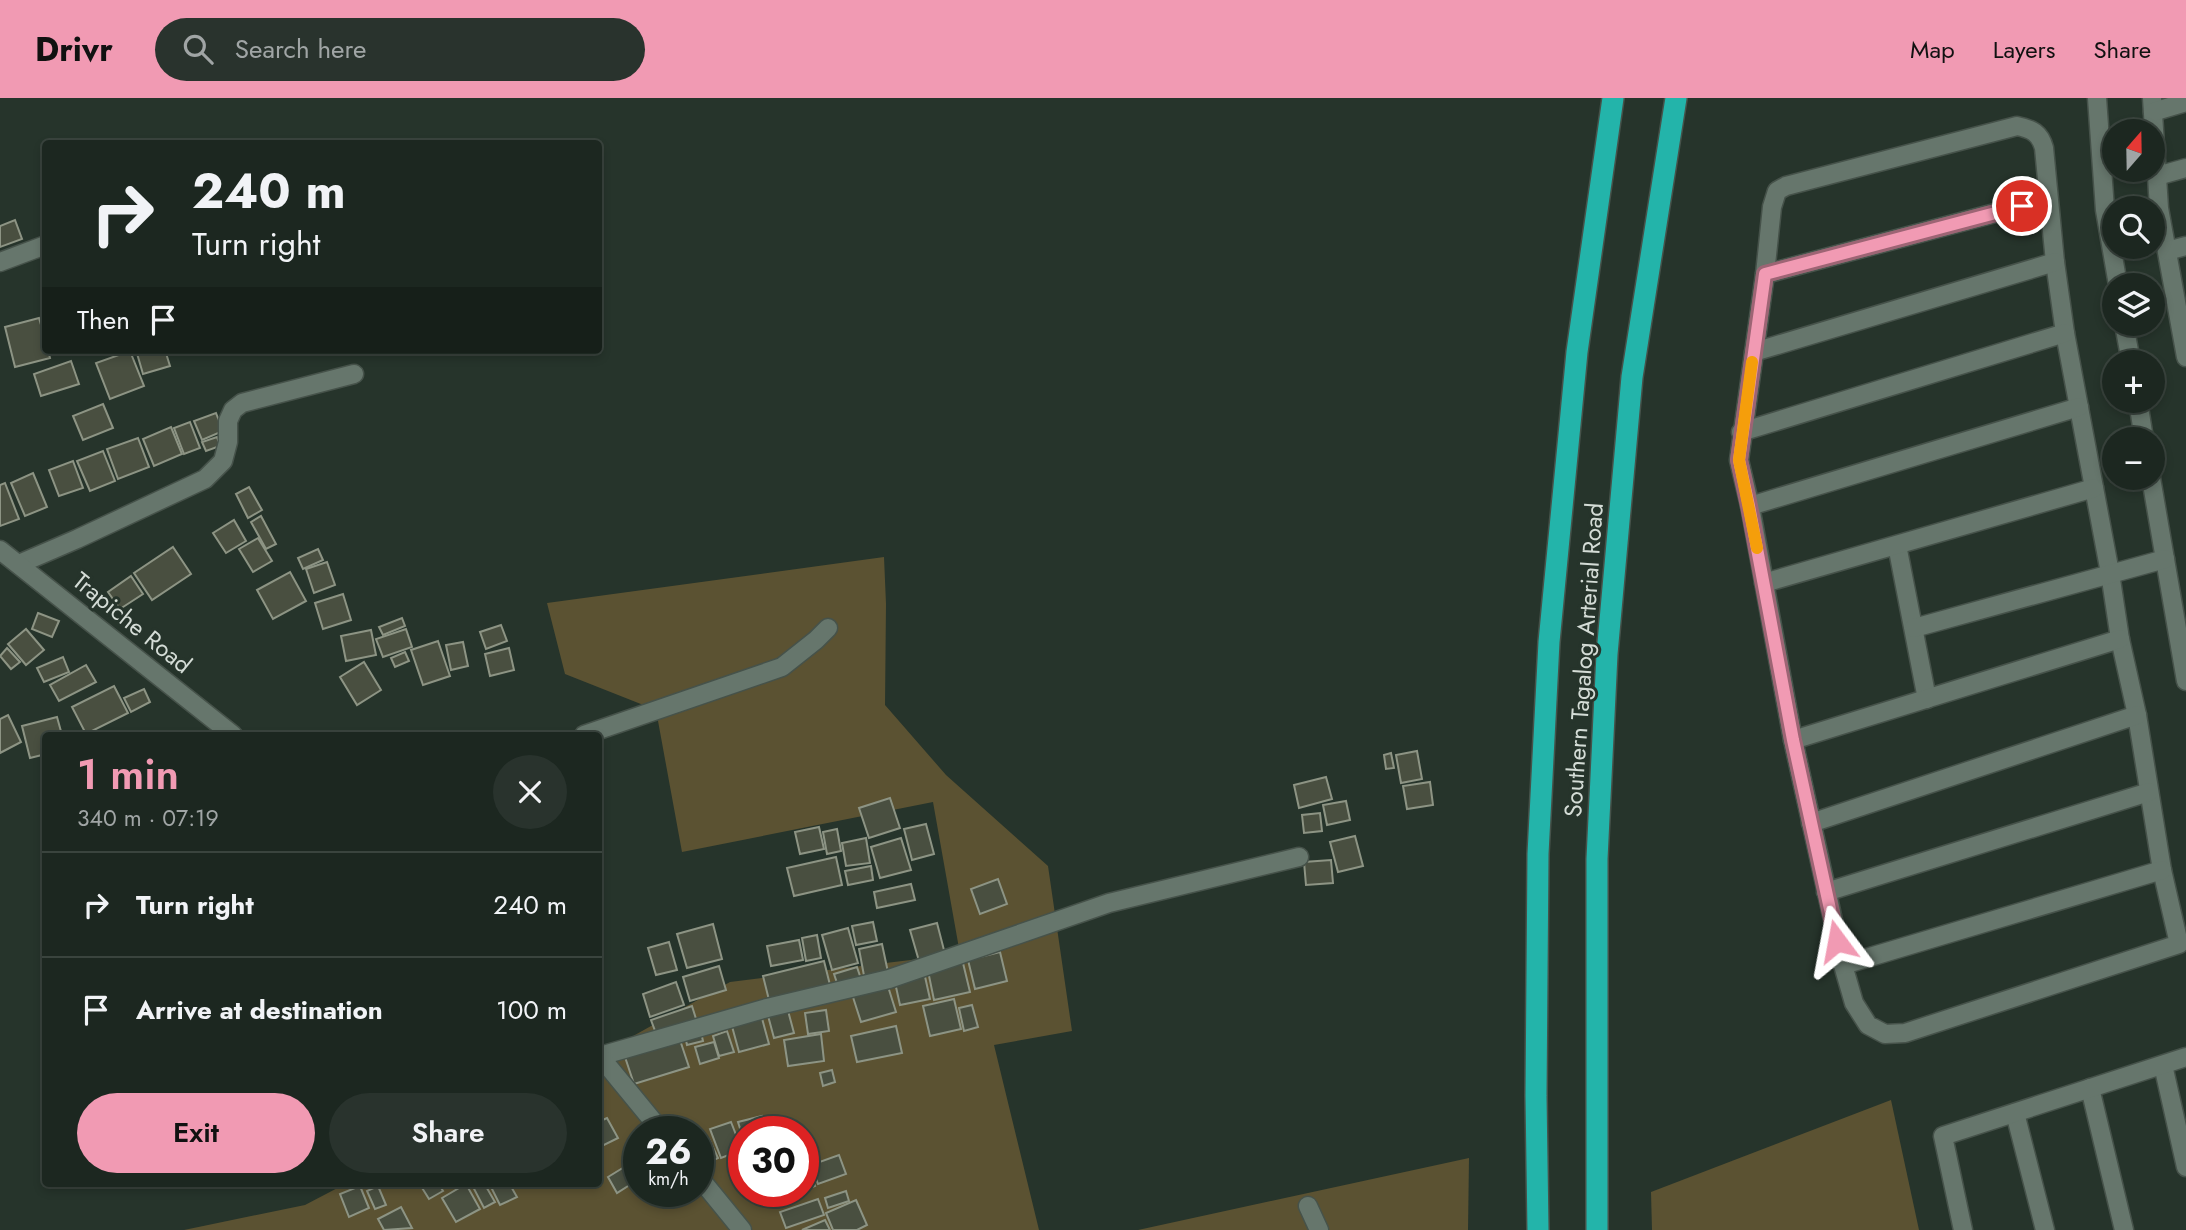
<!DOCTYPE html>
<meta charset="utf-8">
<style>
:root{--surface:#1c2720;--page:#29332d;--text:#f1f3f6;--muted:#a0a5a5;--line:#3a443e;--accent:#f19ab3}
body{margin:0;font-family:Jost,sans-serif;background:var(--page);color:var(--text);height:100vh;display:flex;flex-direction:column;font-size:26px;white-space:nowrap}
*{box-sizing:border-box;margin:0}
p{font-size:23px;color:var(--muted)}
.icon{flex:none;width:38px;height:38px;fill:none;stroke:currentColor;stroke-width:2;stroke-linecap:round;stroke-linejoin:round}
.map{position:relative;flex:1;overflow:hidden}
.side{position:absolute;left:42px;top:634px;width:560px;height:455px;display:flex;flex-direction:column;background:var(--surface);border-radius:7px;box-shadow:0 4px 10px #0003,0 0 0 2px var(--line)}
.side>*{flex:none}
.banner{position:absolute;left:42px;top:42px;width:560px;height:214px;border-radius:7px;box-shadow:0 4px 10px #0003,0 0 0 2px var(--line);background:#1c2720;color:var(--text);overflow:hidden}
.needle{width:46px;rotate:20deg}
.buttons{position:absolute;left:2102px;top:21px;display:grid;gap:14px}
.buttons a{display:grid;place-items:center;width:63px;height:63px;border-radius:50%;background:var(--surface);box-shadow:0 4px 10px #0003,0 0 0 2px var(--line);font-size:35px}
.speed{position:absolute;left:623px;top:1018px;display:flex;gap:14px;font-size:35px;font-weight:700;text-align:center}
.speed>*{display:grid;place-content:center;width:91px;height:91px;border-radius:50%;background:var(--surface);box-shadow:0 4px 10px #0003,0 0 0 2px var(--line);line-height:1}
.speed small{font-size:18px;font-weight:400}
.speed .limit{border:10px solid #d22;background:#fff;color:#111}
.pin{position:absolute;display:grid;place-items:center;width:60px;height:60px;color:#fff;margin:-30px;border:4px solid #fff;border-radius:50%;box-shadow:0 2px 7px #0007}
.me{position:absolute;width:77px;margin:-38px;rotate:347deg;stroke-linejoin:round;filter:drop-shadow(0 0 5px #0008)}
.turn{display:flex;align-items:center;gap:24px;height:147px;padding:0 35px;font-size:32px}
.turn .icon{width:91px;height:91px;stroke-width:2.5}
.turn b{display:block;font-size:49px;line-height:60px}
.then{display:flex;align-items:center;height:66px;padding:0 35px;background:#0003;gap:14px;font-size:26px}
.round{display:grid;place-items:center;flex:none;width:74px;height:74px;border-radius:37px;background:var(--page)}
.summary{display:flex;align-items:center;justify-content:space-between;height:119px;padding:0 35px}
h1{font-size:42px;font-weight:600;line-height:52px;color:var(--accent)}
.action{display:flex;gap:14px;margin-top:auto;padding:14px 35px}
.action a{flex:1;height:80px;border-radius:42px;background:var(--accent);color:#111;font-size:28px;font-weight:600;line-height:80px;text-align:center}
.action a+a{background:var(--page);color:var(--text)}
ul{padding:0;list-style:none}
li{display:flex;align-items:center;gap:21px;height:105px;padding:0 35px;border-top:2px solid var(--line)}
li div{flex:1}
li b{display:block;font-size:26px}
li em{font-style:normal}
header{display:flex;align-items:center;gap:42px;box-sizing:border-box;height:98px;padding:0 35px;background:var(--accent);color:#111}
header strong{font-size:33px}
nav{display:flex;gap:38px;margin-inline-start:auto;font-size:24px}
.search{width:490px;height:63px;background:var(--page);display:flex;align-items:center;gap:18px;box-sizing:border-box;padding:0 24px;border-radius:38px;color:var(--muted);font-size:26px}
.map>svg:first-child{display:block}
.green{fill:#5b5232;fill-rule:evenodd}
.building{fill:#494f40;stroke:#8d9484;stroke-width:2}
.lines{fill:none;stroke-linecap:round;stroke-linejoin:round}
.minor-casing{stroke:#46524a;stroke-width:21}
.tertiary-casing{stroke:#46524a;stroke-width:21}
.motorway-casing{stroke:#46524a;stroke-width:24}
.minor{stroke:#66766c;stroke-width:18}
.tertiary{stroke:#66766c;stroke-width:18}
.motorway{stroke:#23b4aa;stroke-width:21}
.route-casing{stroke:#9d6474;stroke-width:18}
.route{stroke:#f19ab3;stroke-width:12}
.slow{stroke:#f59e0b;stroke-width:12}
.labels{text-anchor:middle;stroke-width:6;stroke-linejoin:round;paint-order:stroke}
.street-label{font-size:24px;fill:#d4dcd6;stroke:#26342b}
</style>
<header>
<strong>Drivr</strong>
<div class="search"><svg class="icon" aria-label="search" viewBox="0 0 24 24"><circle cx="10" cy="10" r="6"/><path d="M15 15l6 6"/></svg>Search here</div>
<nav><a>Map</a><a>Layers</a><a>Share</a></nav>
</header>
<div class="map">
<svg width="2186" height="1132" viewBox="0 0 2186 1132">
<rect width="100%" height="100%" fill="#26342b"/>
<g class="green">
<path d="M 884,459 L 886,506 L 885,607 L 946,677 L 1048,768 L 1072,933 L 994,947 L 1039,1132 L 184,1132 L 305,1107 L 347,1085 L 598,1085 L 599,957 L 730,884 L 960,856 L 933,704 L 682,754 L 656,612 L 565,576 L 547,505 ZM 639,1034 L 698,1034 L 698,1094 L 639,1094 ZM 744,1034 L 803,1034 L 803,1094 L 744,1094 Z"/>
<polygon points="1891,1002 1919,1132 1652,1132 1651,1094"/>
<polygon points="1469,1060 1468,1132 1138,1132"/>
</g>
<g class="building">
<polygon points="15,122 22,141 0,149 0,128"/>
<polygon points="39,220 46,244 46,252 48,252 50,260 15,269 5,229"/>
<polygon points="136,252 165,252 170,268 143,276"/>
<polygon points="130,253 144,288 110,301 96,265"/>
<polygon points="71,263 79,286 41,298 34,276"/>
<polygon points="103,306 113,330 83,342 73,318"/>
<polygon points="216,315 223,333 202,342 194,323"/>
<polygon points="190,324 200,350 184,356 174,330"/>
<polygon points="171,329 182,356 154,368 143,341"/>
<polygon points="217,339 220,348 206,353 202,344"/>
<polygon points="138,340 149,369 118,381 107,351"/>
<polygon points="103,353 115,383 90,393 77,363"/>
<polygon points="73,363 83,390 59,398 49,372"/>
<polygon points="33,375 47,409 25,418 11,385"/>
<polygon points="5,385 19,421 0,428 0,387"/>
<polygon points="249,389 262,412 248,420 236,396"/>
<polygon points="261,418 276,446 266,451 251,424"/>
<polygon points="234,422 246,443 226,455 213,435"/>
<polygon points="258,440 272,463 253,474 239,451"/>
<polygon points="173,449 191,476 152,502 134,475"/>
<polygon points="318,451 323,462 303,471 298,460"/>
<polygon points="327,464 335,487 314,495 306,471"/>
<polygon points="290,474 306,503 273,521 257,492"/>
<polygon points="131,478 143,496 120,511 108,494"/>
<polygon points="343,496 351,522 323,531 315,505"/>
<polygon points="38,515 59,523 52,539 32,531"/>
<polygon points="402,520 405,528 383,537 379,529"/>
<polygon points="501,527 507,543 486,551 480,534"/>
<polygon points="26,531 44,552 26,567 8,546"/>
<polygon points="406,531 412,549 383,559 376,541"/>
<polygon points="371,532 376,557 346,563 341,538"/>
<polygon points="438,543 450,578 423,587 411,552"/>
<polygon points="463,544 468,568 451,572 446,547"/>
<polygon points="7,550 20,564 11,571 0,558"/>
<polygon points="509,550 514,572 490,578 485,556"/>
<polygon points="405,554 409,563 395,569 391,560"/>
<polygon points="63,559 69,574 44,584 37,570"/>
<polygon points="364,564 381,592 357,607 340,579"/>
<polygon points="86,567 96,584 59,603 50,587"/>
<polygon points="114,588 128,615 86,636 72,609"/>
<polygon points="144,591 150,604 131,614 124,600"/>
<polygon points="8,617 21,644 0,655 0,621"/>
<polygon points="57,619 62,637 46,637 46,656 30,660 22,628"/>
<polygon points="1417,653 1422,681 1401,685 1396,657"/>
<polygon points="1391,655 1394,670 1386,671 1384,657"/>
<polygon points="1326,679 1332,701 1299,710 1294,687"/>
<polygon points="1430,684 1433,707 1407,711 1403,688"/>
<polygon points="890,700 900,730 869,740 859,710"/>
<polygon points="1346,703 1350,722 1327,727 1323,707"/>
<polygon points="1320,715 1322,733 1304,735 1302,717"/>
<polygon points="926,726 934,756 912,762 904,731"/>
<polygon points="819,729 824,751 800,756 795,734"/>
<polygon points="837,731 841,753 827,756 823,734"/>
<polygon points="1355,738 1363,768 1338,774 1330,744"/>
<polygon points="866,740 870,765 846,768 842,745"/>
<polygon points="901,740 911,772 880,780 871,749"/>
<polygon points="836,759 842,787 794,798 787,770"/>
<polygon points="1331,762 1333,785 1306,787 1304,764"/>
<polygon points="871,768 873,782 848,787 845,773"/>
<polygon points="998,781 1007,806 980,816 971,791"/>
<polygon points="911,786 915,802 877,810 874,794"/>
<polygon points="873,824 877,843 856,847 852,828"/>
<polygon points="937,825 945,856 919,863 910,832"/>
<polygon points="713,826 722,861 687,870 677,836"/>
<polygon points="848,830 858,865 832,872 822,837"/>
<polygon points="817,837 821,860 806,863 802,840"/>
<polygon points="799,842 803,862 771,868 767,848"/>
<polygon points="669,844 677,872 656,877 648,850"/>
<polygon points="882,846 889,879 865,883 859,851"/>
<polygon points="1000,854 1007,883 975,891 968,862"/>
<polygon points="824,863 831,891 770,906 763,878"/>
<polygon points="963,865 970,894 934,902 928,873"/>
<polygon points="719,868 726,892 690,903 683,879"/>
<polygon points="857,869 862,884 839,891 834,876"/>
<polygon points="924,874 930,901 900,907 894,880"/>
<polygon points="886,882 896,914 861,924 851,893"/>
<polygon points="676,884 684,907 650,919 643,896"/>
<polygon points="954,901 961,931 930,938 923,908"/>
<polygon points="972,907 978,929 964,933 959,910"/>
<polygon points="692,908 697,924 657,938 651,922"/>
<polygon points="787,909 794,935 774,940 767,914"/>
<polygon points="826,912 829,933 808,936 805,915"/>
<polygon points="760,913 769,946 739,954 730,921"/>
<polygon points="896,928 902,955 857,964 851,938"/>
<polygon points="700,930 703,943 687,947 684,934"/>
<polygon points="727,933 734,954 719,958 713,938"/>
<polygon points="678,936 689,969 634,986 623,953"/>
<polygon points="821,936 824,963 788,968 784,942"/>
<polygon points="714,944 719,960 700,966 695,949"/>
<polygon points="832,972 835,984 823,988 820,975"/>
<polygon points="762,1018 767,1034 744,1034 744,1043 738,1024"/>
<polygon points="607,1020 618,1040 598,1050 598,1024"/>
<polygon points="731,1024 742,1052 721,1060 710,1031"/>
<polygon points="709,1041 718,1060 701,1068 698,1063 698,1046"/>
<polygon points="839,1057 846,1076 818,1086 811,1067"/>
<polygon points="639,1060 639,1081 617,1095 608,1079"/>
<polygon points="744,1065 744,1083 736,1069"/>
<polygon points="808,1069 815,1088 803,1093 803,1071"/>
<polygon points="419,1085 438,1085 443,1093 429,1101"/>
<polygon points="471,1085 484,1085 495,1104 484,1110"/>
<polygon points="489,1085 509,1085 517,1099 500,1107"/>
<polygon points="466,1086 480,1111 456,1124 442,1100"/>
<polygon points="360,1088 369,1110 349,1119 340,1096"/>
<polygon points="378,1088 386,1107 375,1111 367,1093"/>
<polygon points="846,1093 849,1103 828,1110 825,1100"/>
<polygon points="767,1094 793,1094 795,1099 773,1108"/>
<polygon points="818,1101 824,1117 786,1130 780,1114"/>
<polygon points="856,1102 867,1127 857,1132 833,1132 826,1115"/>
<polygon points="401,1109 412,1130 384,1132 378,1121"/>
<polygon points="825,1122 830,1132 802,1132"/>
</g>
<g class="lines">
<defs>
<g id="minor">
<polyline points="2097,0 2105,112 2118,187"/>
<polyline points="2152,0 2159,110 2186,259"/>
<polyline points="2153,14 2186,4"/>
<path d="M 2017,28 C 2032,31 2040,35 2044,50 L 2055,164 L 2065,235 L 2110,475 L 2120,541 L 2137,617 L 2162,772 L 2179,846 L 1905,935 L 1885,936 L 1868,927 L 1854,905 L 1843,867 L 1793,642 L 1750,408 L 1739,362 L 1765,176 L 1772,109 L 1777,93 L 1786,88 Z"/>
<polyline points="2157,78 2186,70"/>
<polyline points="2167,153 2186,148"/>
<polyline points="0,164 43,148"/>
<polyline points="1765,176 2048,101"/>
<polyline points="2124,226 2131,264"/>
<polyline points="1754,254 2055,164"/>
<polyline points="2138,303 2144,341"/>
<polyline points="1741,334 2065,235"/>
<polyline points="2151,380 2186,583"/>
<polyline points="1750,408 2079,309"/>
<polyline points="1897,447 1927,601"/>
<polyline points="19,466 77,441 205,381 223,363 228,344 228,323 233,312 242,305 354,276"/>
<polyline points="1764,485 2094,390"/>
<polyline points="1914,530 2165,461"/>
<polyline points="584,637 782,569 816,542 828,530"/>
<polyline points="1793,642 2120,541"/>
<polyline points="1811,725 2137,617"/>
<polyline points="1826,794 2149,694"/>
<polyline points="1843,867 2162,772"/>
<polyline points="600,958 767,910 889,881 1109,805 1299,759"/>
<polyline points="2163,967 2186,1069"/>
<polyline points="2090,990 2124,1132"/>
<polyline points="2015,1015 2045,1132"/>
<polyline points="1963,1132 1943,1038 2186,959"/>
</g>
<g id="tertiary">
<polyline points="0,452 233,637"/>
<polyline points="598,956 662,1034"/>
<polyline points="698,1078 742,1132"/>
<polyline points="1308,1108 1319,1132"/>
</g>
<g id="motorway">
<polyline points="1538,1132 1536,998 1538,756 1549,544 1577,254 1613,0"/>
<polyline points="1597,1132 1597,761 1607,556 1632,279 1676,0"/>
</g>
</defs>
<use href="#minor" class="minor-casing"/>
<use href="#tertiary" class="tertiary-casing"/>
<use href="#motorway" class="motorway-casing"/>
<use href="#minor" class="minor"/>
<use href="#tertiary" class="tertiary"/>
<use href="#motorway" class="motorway"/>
</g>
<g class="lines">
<defs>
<polyline id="route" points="1837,843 1793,642 1749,408 1739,362 1765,176 2022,108"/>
</defs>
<use href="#route" class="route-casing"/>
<use href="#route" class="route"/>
<polyline class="slow" points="1752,264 1739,362 1757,450"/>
</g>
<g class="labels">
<g class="street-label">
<text transform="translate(132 525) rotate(39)" y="8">Trapiche Road</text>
<text transform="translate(1584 562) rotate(-86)" y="8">Southern Tagalog Arterial Road</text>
</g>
</g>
</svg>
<div class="buttons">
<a><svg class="needle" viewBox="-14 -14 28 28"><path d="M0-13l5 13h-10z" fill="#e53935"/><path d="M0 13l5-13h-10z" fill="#a0a5a5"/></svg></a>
<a><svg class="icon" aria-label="search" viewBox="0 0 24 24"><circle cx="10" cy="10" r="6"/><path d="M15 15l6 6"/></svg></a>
<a><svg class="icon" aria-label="layers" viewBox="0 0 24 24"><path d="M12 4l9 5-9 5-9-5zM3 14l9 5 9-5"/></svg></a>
<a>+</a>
<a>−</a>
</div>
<div class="speed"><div>26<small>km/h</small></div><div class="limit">30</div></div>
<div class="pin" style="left:2022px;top:108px;background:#d93025"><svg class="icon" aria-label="arrive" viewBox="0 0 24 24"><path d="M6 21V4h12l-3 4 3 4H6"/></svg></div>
<svg class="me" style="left:1837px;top:843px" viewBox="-20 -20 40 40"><path d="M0-17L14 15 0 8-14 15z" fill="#f19ab3" stroke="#fff" stroke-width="4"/></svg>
<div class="banner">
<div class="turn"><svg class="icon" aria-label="right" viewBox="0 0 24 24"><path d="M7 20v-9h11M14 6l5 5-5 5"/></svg><div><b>240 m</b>Turn right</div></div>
<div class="then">Then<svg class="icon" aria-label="arrive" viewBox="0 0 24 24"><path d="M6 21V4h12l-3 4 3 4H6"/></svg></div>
</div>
<section class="side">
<div class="summary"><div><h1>1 min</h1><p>340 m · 07:19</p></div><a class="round"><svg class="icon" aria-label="close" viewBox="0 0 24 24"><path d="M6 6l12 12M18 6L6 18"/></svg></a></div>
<ul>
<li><svg class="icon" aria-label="right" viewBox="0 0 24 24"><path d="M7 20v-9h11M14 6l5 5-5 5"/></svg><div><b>Turn right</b></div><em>240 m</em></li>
<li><svg class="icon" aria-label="arrive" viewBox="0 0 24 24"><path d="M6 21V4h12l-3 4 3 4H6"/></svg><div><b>Arrive at destination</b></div><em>100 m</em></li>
</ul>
<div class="action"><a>Exit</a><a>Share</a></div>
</section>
</div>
